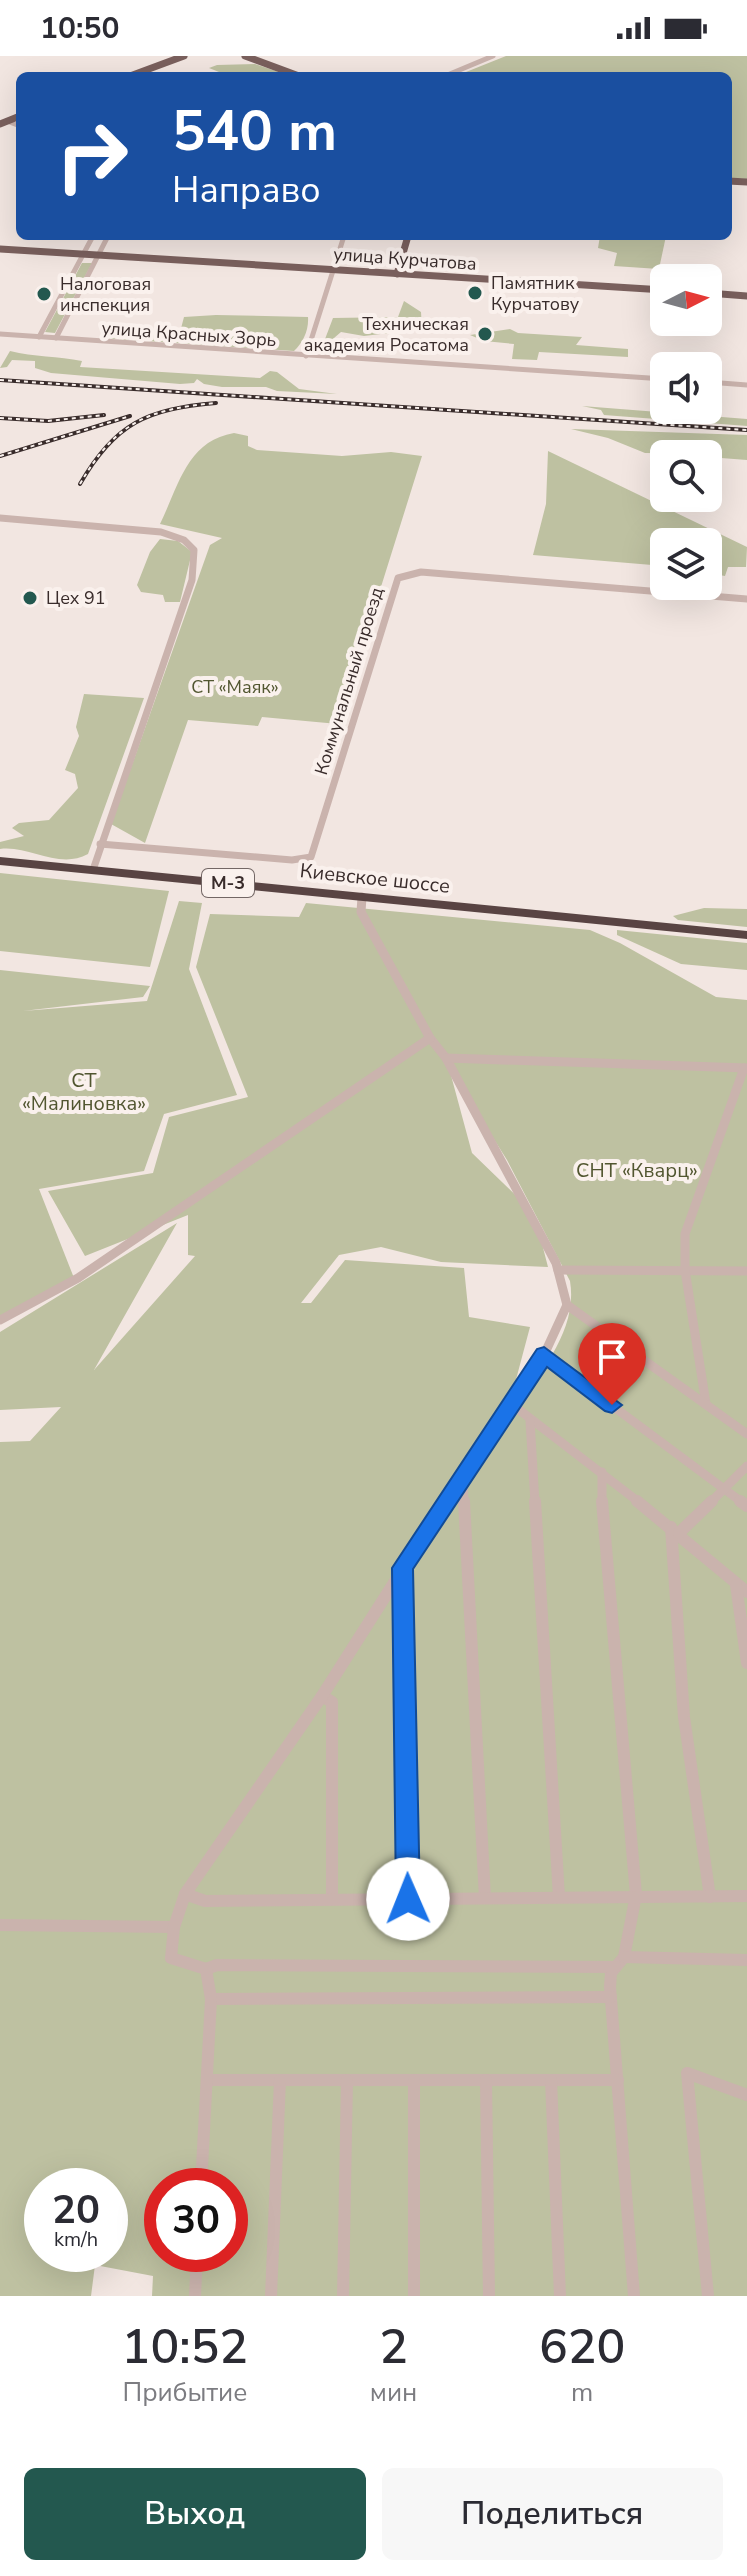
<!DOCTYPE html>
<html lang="ru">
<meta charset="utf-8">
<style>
:root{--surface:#fff;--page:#f7f7f7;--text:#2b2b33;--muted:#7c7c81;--accent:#23584f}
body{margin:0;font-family:"Nunito Sans",sans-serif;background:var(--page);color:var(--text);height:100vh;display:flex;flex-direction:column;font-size:30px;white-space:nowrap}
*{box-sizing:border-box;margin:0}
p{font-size:26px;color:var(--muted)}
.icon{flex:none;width:44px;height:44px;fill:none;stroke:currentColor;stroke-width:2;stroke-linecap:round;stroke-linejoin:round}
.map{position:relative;height:2240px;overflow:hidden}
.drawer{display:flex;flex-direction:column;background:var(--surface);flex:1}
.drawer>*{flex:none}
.banner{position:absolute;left:16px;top:16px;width:716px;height:168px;border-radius:12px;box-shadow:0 8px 32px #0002;background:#1a4fa0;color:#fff;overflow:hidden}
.needle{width:52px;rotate:84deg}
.fabs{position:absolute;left:650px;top:208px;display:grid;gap:16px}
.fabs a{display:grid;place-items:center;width:72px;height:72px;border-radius:12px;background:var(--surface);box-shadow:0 8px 32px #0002;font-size:40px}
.speed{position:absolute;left:24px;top:2112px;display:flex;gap:16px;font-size:40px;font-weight:700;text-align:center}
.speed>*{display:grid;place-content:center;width:104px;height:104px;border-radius:50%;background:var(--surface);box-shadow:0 8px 32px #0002;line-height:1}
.speed small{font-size:20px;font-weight:400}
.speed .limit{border:12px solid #d22;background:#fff;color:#111}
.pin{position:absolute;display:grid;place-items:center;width:68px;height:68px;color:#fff;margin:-82px -34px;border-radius:50% 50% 50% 0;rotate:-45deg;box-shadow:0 0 8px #0007}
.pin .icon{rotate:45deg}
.me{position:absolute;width:88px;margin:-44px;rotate:359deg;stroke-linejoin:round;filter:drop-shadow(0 0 6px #0008)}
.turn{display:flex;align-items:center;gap:28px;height:168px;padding:0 24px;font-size:36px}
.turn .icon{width:104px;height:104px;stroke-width:2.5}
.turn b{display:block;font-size:56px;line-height:68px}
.eta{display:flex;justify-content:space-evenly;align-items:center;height:136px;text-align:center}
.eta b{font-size:48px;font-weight:600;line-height:56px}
.cta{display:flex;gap:16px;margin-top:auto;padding:16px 24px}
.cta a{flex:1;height:92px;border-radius:12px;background:var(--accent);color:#fff;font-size:32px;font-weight:600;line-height:92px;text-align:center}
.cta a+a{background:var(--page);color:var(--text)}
.status{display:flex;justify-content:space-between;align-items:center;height:56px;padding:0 40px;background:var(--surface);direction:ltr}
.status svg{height:22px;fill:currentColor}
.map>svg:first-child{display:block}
.green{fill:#bec1a1;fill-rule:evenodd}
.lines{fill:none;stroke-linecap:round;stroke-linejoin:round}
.minor-far3{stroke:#cab3ad;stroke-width:5}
.minor-far2{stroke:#cab3ad;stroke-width:7}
.minor-far1{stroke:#cab3ad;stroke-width:9}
.minor{stroke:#cab3ad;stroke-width:12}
.major{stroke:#7a605d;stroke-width:7}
.highway{fill:#594443;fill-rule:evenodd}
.rail-casing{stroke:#392c2b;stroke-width:4}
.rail{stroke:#faf1ed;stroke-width:2;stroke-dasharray:4;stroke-linecap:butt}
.route{fill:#1a73e8;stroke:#114b97;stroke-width:2}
.poi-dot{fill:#23584f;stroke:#faf1ed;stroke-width:3}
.labels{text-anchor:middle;stroke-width:8;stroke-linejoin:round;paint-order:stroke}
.far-street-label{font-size:18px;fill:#392c2b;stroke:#faf1ed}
.far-poi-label{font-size:18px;fill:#392c2b;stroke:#faf1ed;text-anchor:start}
.far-park-label{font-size:18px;fill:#515630;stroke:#faf1ed}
.shield{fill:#faf1ed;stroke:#736765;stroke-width:2}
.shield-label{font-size:18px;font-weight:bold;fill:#392c2b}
.street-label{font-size:20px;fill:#392c2b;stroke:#faf1ed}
.park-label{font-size:20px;fill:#515630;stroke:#faf1ed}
</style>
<div class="status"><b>10:50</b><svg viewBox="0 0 49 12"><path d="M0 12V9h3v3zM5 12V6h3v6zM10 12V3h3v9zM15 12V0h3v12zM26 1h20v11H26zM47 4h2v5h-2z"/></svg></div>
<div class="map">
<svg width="747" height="2240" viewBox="0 0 747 2240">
<rect width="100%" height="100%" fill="#f2e6e1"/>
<g class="green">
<polygon points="506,0 747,0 747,123 728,122 728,20 456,20"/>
<polygon points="255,8 291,20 229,20 209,12 217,9"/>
<polygon points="600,180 666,180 659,213 614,210 617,197 598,192"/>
<polygon points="82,207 92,207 55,277 45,276"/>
<polygon points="404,245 421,256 422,273 364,280 341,276 334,282 331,300 323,299 322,291 333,262 398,261"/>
<path d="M 216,259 L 308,261 C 309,274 303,287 294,295 L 103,282 L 103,277 L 116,274 L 179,280 L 184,261 Z"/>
<polygon points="510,273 518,277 582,281 576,289 628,293 628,301 539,296 537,304 512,303 514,288 484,285 470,279"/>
<path d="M 10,295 C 34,301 58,300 82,305 L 80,311 L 260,322 L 270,315 L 277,316 L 299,333 L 337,338 L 277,335 L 266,331 L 222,331 L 204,328 L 197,323 L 194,327 L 180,328 L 51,317 L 35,312 L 35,305 L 12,304 L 7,311 L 0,312 Z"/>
<polygon points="582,350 747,363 747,370 604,359 601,354"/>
<polygon points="571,373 747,379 747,404 708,401 708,398 645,397 608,382"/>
<path d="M 234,377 L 248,380 L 248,390 L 257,394 L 342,400 L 391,396 L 422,400 L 338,668 L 262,661 L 258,670 L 188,664 L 145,787 L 111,768 L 210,489 L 222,482 L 160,468 C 179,429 187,385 234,377 Z"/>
<polygon points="548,395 747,491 746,511 728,511 725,520 708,517 708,486 664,486 664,510 533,499 546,448"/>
<polygon points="160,483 178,485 192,496 180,546 165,546 163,539 141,536 137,529 150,496"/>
<path d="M 84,638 L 144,642 L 88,798 C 59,814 29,789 0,793 L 0,786 L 24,780 L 12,772 L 19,767 L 49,764 L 78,732 L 75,718 L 65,714 L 79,680 L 76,671 Z"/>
<polygon points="0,817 169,835 150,911 0,895"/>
<polygon points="179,845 202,847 189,913 237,1039 164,1058 144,1115 39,1133 74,1222 0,1261 0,914 150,930 143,941 23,955 147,945"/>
<path d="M 306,847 L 590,874 L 620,887 L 716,941 L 747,944 L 747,2240 L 152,2240 L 153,2220 L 95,2209 L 91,2240 L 0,2240 L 0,1386 L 30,1385 L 61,1351 L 0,1354 L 0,1276 L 177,1167 L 94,1314 L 195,1200 L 188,1199 L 188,1159 L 85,1200 L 48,1135 L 153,1117 L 169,1061 L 248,1041 L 196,911 L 210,858 L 299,861 ZM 449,1012 L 507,1104 L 570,1225 C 578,1273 542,1314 516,1352 L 510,1346 L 530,1271 L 469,1261 L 464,1212 L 345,1204 L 311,1247 L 301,1247 L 339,1199 L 381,1191 L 441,1206 L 548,1211 L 534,1157 L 472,1097 ZM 42,2130 L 110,2130 L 110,2198 L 42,2198 ZM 162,2130 L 230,2130 L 230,2198 L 162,2198 Z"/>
<polygon points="704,852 747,853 747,871 678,864 673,860"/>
<polygon points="617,874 747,887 747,914 681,908 617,879"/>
</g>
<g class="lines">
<g class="minor-far3">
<polyline points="445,20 493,0"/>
<polyline points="7,65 20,70"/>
<polyline points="0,278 664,323"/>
<polyline points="39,281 93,180"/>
<polyline points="56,282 108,180"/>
<polyline points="306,300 344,180"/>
<polyline points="708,326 747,329"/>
</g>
<g class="minor-far2">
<polyline points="0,462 161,476 184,484 194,494 192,524 93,814"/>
<polyline points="100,788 292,804 311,801 398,522 421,516 747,543"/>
</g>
<g class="minor-far1">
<polyline points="362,841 361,856 430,982 446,1002 556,1207 567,1249"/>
<polyline points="446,1002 747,1012"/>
<polyline points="558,1214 747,1215"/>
<polyline points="0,1264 78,1222 430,982"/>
<polyline points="544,1299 743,1447"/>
<polyline points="509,1346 640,1447"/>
<polyline points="706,1348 685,1214 685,1178 744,1012"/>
<polyline points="530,1365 535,1447"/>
<polyline points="463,1418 464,1447"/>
<polyline points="444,1447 544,1299 567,1249 747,1378"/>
<polyline points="602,1447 602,1416"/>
<polyline points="710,1447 747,1410"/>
</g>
<g class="minor">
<polyline points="464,1445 485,1842"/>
<polyline points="535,1445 559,1841"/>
<polyline points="602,1445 636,1839 624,1901 611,1917 610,1931 634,2240"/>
<polyline points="637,1445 747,1536"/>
<polyline points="740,1445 747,1450"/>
<polyline points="671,1471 684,1661 710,1841"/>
<polyline points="679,1477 712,1445"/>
<polyline points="402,1514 408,1843"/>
<polyline points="736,1529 747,1607"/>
<polyline points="322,1640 332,1646 332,1843"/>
<polyline points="185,1838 205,1845 747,1840"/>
<polyline points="0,1869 174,1871"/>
<polyline points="624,1901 747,1904"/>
<polyline points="206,1913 217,1909 615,1911"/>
<polyline points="211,1943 611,1941"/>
<polyline points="207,2024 618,2024"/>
<polyline points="414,2024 414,2240"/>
<polyline points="486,2024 489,2240"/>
<polyline points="551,2024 560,2240"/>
<polyline points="201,2130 211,1943 206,1913 171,1902 174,1871 185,1838 322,1640 446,1445"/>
<polyline points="195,2240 197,2198"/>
<polyline points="271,2240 280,2024"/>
<polyline points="343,2240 347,2024"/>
<polyline points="708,2240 687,2017 747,2039"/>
</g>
<g class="major">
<polyline points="245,0 299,20"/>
<polyline points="130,20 184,0"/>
<polyline points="0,68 20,60"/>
<polyline points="728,125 747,126"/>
<polyline points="0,193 664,234"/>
<polyline points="397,218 408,180"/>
<polyline points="708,237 747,240"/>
</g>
<polygon class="highway" points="0,801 747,875 747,883 0,809"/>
<defs>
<g id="rail">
<polyline points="0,324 747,374"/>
<polyline points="0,362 48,365 104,359"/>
<polyline points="0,400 130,360"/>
<path d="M 80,428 C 115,367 147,353 216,347"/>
</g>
</defs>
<use href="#rail" class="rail-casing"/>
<use href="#rail" class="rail"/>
</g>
<polygon class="route" points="544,1291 622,1349 612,1357 605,1355 547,1311 413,1513 420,1843 417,1851 408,1854 400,1851 396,1843 392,1512 537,1293"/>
<g class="poi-dot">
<circle cx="475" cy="237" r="8"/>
<circle cx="44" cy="238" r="8"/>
<circle cx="485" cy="278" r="8"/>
<circle cx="30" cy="542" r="8"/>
</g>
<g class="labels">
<g class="far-street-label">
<text transform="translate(405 203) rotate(4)" y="6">улица Курчатова</text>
<text transform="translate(189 278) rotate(4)" y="6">улица Красных Зорь</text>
<text transform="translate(349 625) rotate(-73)" y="6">Коммунальный проезд</text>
</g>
<g class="far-poi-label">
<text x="491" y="233">Памятник<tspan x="491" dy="21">Курчатову</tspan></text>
<text x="60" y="234">Налоговая<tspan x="60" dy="21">инспекция</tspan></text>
<text x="469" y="274" text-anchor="end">Техническая<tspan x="469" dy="21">академия Росатома</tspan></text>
<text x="46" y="548">Цех 91</text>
</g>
<g class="far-park-label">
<text x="235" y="637">СТ «Маяк»</text>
</g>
<rect class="shield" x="202" y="813" width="52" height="28" rx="6"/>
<g class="shield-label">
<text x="228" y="833">М-3</text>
</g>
<g class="street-label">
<text transform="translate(375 822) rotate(6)" y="7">Киевское шоссе</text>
</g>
<g class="park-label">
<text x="84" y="1031">СТ<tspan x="84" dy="23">«Малиновка»</tspan></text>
<text x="637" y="1121">СНТ «Кварц»</text>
</g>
</g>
</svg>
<div class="fabs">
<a><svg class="needle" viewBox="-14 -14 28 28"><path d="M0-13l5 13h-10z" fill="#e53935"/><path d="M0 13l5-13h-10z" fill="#7c7c81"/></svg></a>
<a><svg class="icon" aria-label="sound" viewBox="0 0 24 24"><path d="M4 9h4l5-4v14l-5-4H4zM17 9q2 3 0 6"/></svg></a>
<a><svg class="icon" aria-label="search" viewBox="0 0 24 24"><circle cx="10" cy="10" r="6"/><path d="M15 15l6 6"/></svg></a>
<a><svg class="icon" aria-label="layers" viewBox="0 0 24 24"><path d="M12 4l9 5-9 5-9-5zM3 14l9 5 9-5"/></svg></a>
</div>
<div class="speed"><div>20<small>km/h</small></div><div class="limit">30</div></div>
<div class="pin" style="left:612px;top:1349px;background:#d93025"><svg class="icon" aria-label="arrive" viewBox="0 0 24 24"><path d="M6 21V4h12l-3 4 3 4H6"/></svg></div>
<svg class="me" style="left:408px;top:1843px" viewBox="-20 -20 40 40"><circle r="19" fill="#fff"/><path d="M0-13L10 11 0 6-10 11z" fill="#1a73e8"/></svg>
<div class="banner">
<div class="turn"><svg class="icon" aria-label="right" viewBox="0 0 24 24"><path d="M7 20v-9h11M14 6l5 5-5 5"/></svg><div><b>540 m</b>Направо</div></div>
</div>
</div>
<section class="drawer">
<div class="eta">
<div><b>10:52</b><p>Прибытие</p></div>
<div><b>2</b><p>мин</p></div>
<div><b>620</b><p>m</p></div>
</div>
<div class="cta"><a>Выход</a><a>Поделиться</a></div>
</section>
